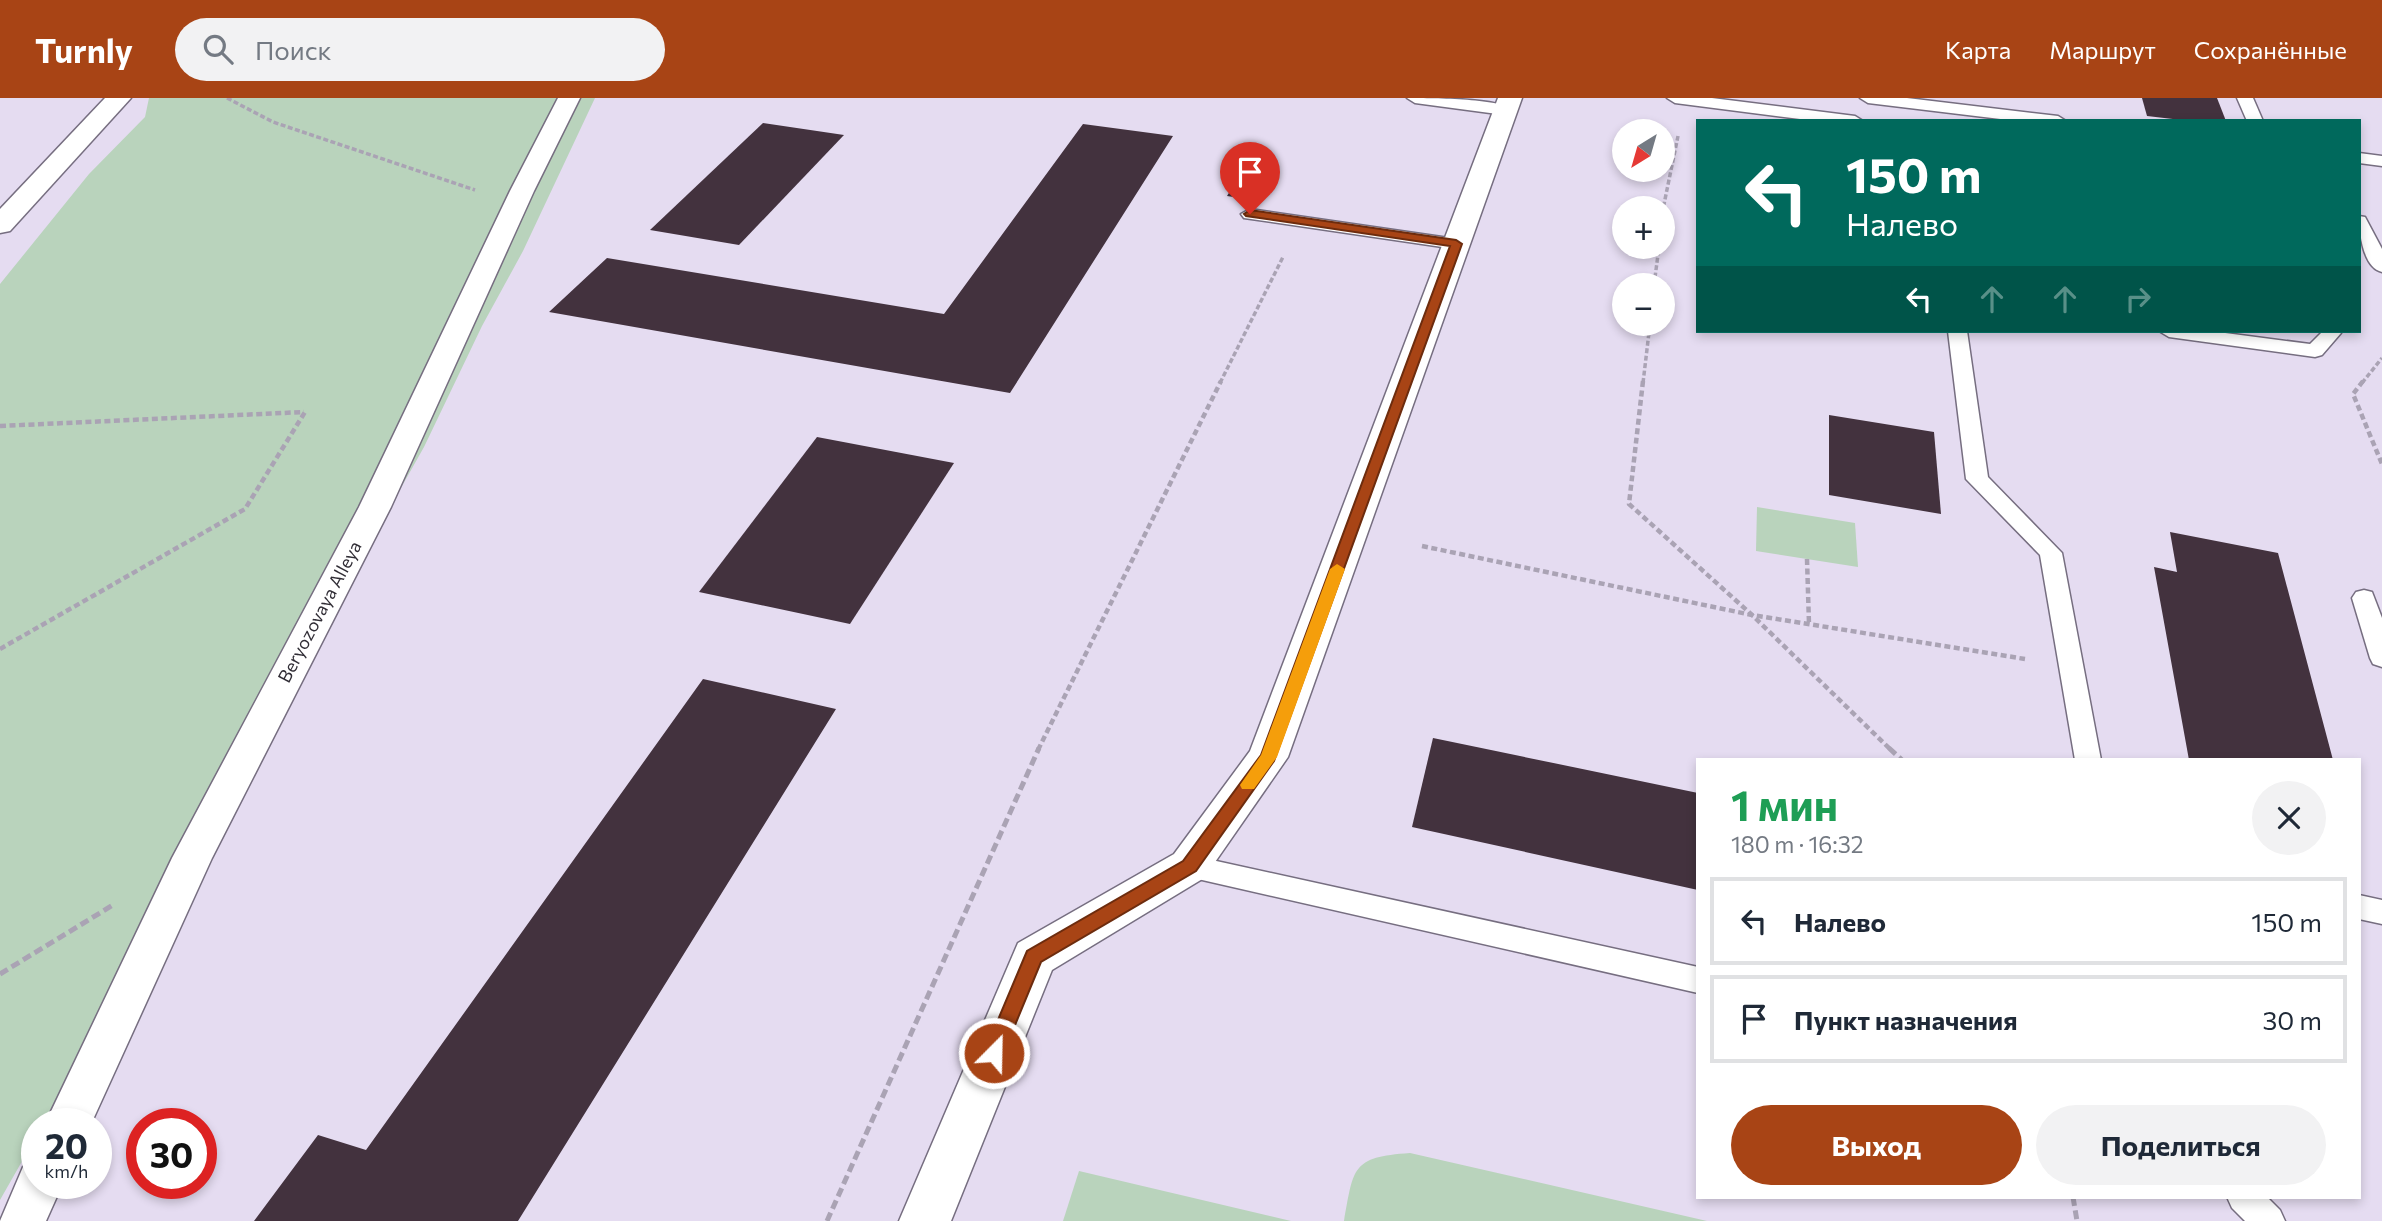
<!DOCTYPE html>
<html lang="ru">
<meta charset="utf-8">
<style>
:root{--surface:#fff;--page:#f2f2f3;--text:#1f2937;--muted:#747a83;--line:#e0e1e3;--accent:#a84415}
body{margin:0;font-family:Commissioner,sans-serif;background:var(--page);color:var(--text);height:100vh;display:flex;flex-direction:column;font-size:26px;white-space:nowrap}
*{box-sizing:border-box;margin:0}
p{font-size:23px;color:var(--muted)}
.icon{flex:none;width:38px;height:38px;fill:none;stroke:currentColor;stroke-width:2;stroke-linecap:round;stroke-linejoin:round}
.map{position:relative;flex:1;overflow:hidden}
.sheet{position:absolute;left:1696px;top:660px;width:665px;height:441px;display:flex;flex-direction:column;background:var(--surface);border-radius:0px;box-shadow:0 4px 10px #0003}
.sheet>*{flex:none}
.guide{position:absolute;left:1696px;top:21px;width:665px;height:214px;border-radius:0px;box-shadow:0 4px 10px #0003;background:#00695c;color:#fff;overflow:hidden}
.needle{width:46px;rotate:217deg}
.buttons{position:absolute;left:1612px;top:21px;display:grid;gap:14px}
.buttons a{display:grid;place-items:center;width:63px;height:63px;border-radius:50%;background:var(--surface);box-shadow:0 4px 10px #0003;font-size:35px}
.speed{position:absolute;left:21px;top:1010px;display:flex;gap:14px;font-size:35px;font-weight:700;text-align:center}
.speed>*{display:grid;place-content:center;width:91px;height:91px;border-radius:50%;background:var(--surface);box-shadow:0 4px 10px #0003;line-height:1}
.speed small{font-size:18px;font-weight:400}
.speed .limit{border:10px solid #d22;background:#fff;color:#111}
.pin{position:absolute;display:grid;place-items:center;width:60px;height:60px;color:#fff;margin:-72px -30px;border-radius:50% 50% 50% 0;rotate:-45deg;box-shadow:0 0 7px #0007}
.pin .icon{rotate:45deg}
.me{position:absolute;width:77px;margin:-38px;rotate:23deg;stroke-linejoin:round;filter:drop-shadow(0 0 5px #0008)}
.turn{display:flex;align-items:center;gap:24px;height:147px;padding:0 35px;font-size:32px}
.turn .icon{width:91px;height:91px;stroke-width:2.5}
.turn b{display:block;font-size:49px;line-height:60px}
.lanes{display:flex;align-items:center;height:66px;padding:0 35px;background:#0003;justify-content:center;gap:35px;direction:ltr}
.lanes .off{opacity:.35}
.round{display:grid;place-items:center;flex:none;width:74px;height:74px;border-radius:37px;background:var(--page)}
.headline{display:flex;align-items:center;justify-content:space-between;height:119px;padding:0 35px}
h1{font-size:42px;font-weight:700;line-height:52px;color:#1e9e55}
.primary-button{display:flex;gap:14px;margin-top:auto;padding:14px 35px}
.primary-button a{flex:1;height:80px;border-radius:42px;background:var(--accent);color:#fff;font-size:28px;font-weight:700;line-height:80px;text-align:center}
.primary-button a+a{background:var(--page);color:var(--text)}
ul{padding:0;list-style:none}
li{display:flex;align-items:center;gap:21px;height:88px;margin:0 14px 10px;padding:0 21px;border:4px solid var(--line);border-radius:0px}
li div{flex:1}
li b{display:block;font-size:26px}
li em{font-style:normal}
header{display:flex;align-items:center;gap:42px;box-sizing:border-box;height:98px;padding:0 35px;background:var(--accent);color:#fff}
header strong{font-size:33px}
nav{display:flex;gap:38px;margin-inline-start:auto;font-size:24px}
.search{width:490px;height:63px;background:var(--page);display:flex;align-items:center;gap:18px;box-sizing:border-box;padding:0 24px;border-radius:38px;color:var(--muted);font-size:26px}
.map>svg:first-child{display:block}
.green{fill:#b9d3bc}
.building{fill:#43323e}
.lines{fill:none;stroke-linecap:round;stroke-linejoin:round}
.service-casing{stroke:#766e80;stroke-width:3}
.pedestrian-casing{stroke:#766e80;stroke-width:3}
.minor-casing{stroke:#766e80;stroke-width:3}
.path-far2{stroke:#aaa3b4;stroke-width:3.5;stroke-dasharray:5 2.5;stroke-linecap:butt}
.path-far1{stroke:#aaa3b4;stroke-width:4.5;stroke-dasharray:6 3.5;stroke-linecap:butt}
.path{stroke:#aaa3b4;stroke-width:5;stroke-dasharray:9 4.5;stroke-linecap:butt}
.service{fill:#fff;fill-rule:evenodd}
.pedestrian{fill:#fff;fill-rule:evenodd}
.minor{fill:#fff;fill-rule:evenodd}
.route{fill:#a84415;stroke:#6d2c0e;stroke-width:2}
.slow{fill:#f59e0b}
.labels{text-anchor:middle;stroke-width:7;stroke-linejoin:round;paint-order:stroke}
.street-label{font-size:18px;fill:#312e36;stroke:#fff}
</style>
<header>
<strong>Turnly</strong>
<div class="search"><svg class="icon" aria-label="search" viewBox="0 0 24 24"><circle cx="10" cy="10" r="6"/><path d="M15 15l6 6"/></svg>Поиск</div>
<nav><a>Карта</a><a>Маршрут</a><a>Сохранённые</a></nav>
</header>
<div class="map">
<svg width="2382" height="1123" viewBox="0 0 2382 1123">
<rect width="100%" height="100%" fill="#e5dcf1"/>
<g class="green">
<polygon points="149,0 595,0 523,153 482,228 424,349 43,1025 37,1026 37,1037 0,1102 0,186 89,76 145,19"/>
<polygon points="1757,409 1855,425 1858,469 1756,453"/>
<path d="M 1410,1055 L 1707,1123 L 1344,1123 C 1354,1070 1351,1059 1410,1055 Z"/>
<polygon points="1079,1073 1291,1123 1063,1123"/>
</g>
<g class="building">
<polygon points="2142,0 2217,0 2226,23 2190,23 2147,18"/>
<polygon points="763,25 844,37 739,147 650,132"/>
<polygon points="1083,26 1173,38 1010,295 549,214 607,160 944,216"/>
<polygon points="1235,85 1261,89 1254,102 1227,98"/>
<polygon points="1829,317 1934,334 1941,416 1829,397"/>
<polygon points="817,339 954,365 850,526 699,494"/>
<polygon points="2170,434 2278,455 2333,662 2189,662 2154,469 2177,474"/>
<polygon points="703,581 836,611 518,1123 254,1123 318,1037 366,1052"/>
<polygon points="1433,640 1698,695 1698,792 1412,729"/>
</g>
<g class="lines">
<defs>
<g id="service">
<path d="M 1407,0 C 1428,0 1500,0 1513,12 L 1505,17 L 1415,5 Z"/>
<polygon points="1667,0 1712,0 1855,18 1863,23 1816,23 1675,5"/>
<polygon points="1860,0 1907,0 2058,18 2066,23 2017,23 1868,5"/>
<polygon points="2237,0 2253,0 2263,23 2247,23"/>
<polygon points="2359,55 2382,58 2382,68 2359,65"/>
<polygon points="1250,111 1456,141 1465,146 1456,151 1244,120 1241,116"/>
<path d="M 2359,118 L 2365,119 L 2382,151 L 2382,174 C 2363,170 2359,134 2359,118 Z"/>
<polygon points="1948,233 1967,233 1988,379 2062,455 2101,662 2075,662 2040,457 1966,381"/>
<polygon points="2159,233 2210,233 2310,246 2323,233 2341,235 2322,257 2315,259 2169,239"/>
<polygon points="2364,492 2372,494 2382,520 2382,569 2373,566 2370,560 2352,500 2356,494"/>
<polygon points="1189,757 1698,869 1698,895 1189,779 1179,776 1175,768 1179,760"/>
<polygon points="2359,797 2382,802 2382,826 2359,821"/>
<polygon points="2227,1099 2267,1099 2280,1112 2285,1123 2245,1123 2232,1110"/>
</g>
<g id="pedestrian">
<polygon points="558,0 580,0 534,93 391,409 212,760 91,1026 45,1026 172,760 359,409 510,93"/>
<polygon points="37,1064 37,1085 63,1085 46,1123 0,1123 23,1069"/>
</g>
<g id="minor">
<polygon points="105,0 131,0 10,133 0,135 0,111"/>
<polygon points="1498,0 1522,0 1288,659 1204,780 1052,872 951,1123 899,1123 1018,845 1174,756 1250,653"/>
</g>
</defs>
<use href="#service" class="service-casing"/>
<use href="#pedestrian" class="pedestrian-casing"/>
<use href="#minor" class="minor-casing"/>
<g class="path-far2">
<polyline points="227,0 273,24 475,92"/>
<polyline points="1662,116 1678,38"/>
<polyline points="1654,187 1659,149"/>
<polyline points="1220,285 1283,159"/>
<polyline points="1643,285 1650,226"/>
<polyline points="2362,285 2382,260"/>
</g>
<g class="path-far1">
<polyline points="1643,283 1629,406 1752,517 1891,652"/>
<polyline points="2363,283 2353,296 2382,366"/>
<polyline points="0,328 304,314"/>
<polyline points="1422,448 1752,517 2025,561"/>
<polyline points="1807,461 1809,526"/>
<polyline points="0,551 245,411 305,314"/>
<polyline points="1038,652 1221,283"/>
</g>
<g class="path">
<polyline points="1889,650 1902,662"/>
<polyline points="0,876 113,807"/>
<polyline points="2073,1099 2077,1123"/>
<polyline points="827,1123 1039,650"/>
</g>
<use href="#service" class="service"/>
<use href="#pedestrian" class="pedestrian"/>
<use href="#minor" class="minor"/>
</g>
<polygon class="route" points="1250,112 1456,142 1462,146 1274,663 1196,773 1041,864 1001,961 994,964 987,961 984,955 1027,853 1183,763 1261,657 1450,148 1246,118 1244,116"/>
<polygon class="slow" points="1337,466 1345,471 1277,659 1254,691 1242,691 1240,687 1261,657 1330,471"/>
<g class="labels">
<g class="street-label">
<text transform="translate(320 514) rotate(-62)" y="6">Beryozovaya Alleya</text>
</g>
</g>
</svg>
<div class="buttons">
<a><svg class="needle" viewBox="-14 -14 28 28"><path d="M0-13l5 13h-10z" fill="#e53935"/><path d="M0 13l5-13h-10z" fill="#747a83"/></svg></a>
<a>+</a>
<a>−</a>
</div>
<div class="speed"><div>20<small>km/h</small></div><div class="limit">30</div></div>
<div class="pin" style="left:1250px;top:116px;background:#d93025"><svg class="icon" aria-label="arrive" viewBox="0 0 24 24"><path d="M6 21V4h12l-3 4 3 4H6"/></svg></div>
<svg class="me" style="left:994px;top:955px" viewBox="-20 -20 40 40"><circle r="17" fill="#a84415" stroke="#fff" stroke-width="3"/><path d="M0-11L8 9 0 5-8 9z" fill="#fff"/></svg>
<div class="guide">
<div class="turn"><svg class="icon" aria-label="left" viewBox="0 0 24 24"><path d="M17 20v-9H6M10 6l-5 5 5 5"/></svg><div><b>150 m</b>Налево</div></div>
<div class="lanes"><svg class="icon" aria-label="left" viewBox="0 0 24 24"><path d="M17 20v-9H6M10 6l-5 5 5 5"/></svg><svg class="icon off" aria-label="ahead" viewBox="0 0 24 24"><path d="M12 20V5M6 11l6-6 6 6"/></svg><svg class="icon off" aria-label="ahead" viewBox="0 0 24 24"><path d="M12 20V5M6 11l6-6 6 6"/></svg><svg class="icon off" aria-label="right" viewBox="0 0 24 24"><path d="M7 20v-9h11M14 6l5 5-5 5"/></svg></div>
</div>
<section class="sheet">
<div class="headline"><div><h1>1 мин</h1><p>180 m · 16:32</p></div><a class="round"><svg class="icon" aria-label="close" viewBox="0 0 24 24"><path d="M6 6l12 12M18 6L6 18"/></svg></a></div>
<ul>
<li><svg class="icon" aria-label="left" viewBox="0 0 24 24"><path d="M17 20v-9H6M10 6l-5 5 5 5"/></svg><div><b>Налево</b></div><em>150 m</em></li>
<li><svg class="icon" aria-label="arrive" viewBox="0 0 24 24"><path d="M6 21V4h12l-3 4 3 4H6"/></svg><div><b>Пункт назначения</b></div><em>30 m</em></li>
</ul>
<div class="primary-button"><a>Выход</a><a>Поделиться</a></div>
</section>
</div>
